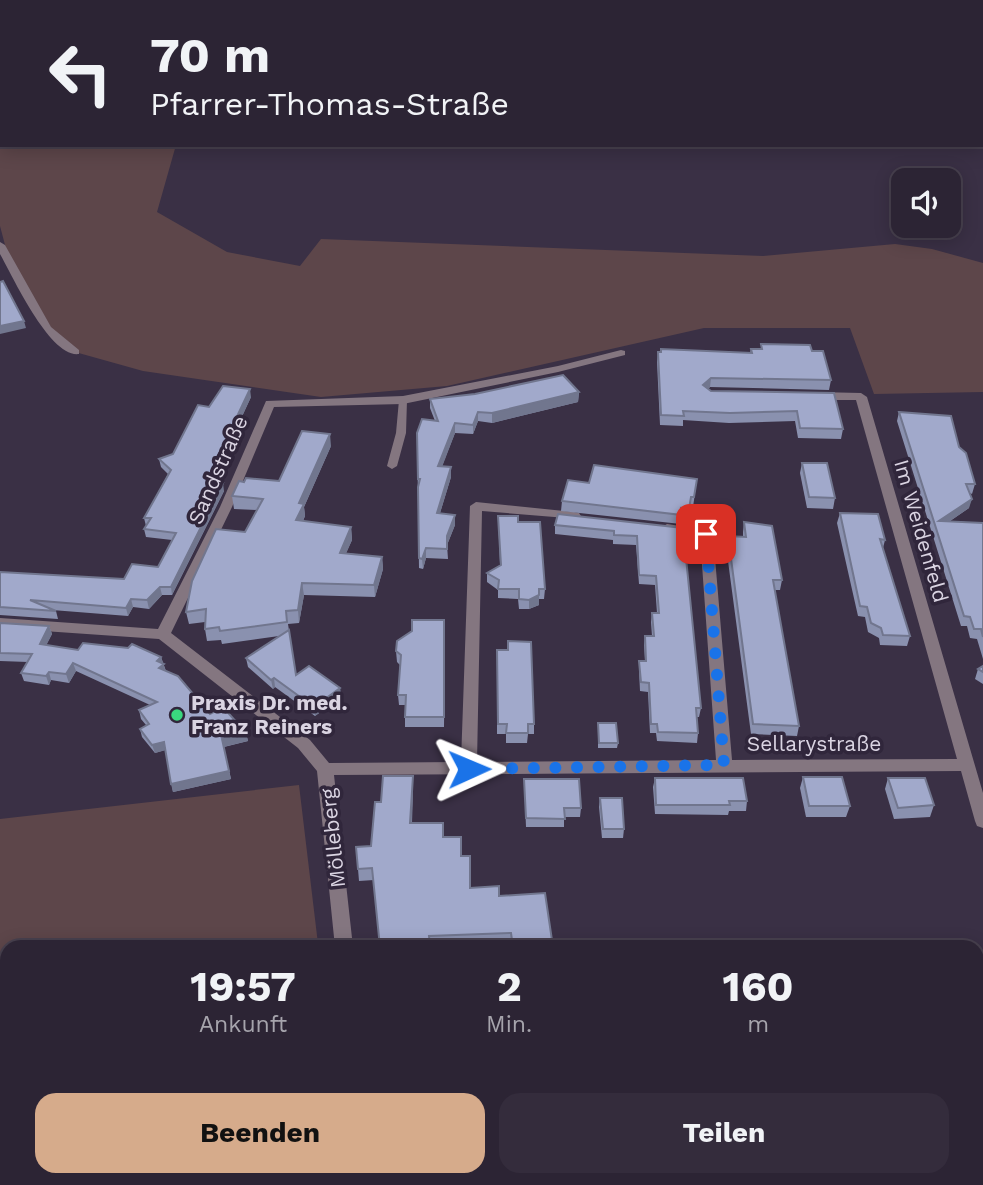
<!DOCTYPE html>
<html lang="de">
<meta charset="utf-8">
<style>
:root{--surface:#2c2434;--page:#342c3c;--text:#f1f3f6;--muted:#a6a4ac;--line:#48414f;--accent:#d6ab8b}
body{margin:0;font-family:"Work Sans",sans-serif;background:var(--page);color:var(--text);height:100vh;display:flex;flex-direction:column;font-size:26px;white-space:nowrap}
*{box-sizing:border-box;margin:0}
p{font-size:23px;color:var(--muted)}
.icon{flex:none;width:38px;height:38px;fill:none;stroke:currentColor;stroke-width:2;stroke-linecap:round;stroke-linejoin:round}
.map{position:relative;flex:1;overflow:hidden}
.details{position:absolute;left:0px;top:940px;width:984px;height:247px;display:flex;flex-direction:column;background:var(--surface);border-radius:21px 21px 0 0;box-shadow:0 4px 18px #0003,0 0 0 2px var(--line)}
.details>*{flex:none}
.banner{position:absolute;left:0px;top:0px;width:984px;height:147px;box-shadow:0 4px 18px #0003,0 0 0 2px var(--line);background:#2c2434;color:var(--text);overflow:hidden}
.controls{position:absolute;left:891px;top:168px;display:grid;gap:14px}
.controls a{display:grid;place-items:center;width:70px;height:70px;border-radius:14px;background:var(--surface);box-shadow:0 4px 18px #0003,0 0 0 2px var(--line);font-size:35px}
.pin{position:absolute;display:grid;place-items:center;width:60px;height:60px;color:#fff;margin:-30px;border-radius:14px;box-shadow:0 4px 10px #0006}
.me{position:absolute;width:77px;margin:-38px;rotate:89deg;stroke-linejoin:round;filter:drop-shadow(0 0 5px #0008)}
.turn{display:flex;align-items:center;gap:24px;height:147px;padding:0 35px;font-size:32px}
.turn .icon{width:91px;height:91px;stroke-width:2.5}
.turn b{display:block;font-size:49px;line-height:60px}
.eta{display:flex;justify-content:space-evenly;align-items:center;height:119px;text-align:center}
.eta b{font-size:42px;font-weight:700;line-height:49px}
.action{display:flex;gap:14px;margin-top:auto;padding:14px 35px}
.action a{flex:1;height:80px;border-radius:21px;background:var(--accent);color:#111;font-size:28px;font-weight:700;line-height:80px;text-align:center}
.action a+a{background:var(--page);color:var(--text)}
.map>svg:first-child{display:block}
.green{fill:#5d464a}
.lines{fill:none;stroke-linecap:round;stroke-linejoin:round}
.lane{fill:#847680;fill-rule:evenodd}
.street{fill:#847680;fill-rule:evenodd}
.secondary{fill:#b09aa9;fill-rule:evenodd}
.wall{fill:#8a91af}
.shaded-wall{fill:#71768e}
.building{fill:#a1a9cb;stroke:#71768e;stroke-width:2}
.route{stroke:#1a73e8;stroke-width:12;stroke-dasharray:0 21.6}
.poi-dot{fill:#3ad77f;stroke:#30263b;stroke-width:2.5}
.labels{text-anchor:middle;stroke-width:7;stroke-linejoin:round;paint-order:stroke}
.street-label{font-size:21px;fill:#dad4e2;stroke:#30263b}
.poi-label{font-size:21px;font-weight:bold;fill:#dad4e2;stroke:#30263b;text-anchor:start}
</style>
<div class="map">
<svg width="983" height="1185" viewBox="0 0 983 1185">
<rect width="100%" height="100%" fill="#3a3045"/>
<g class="green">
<polygon points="256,0 605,0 606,2 253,2"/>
<polygon points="0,115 2,145 176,145 157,212 227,252 300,266 321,239 763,256 895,244 932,249 983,263 983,392 874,394 850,328 704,328 447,386 321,397 143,371 75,352 47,329 9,260 0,226"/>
<polygon points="299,785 318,944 303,947 7,947 7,1156 0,1158 0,819"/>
<polygon points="521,1180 837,1180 831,1185 522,1185"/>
</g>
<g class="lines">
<polygon class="lane" points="403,397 407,400 406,433 397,466 392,469 387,466 396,433 399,400"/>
<g class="street">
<polygon points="0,29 2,29 0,34"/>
<path d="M 0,242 L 5,245 L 51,327 L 79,350 L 79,354 C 50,358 13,277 0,254 Z"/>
<polygon points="621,350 625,351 625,355 558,372 403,404 274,407 232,507 171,633 310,740 329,763 461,762 470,506 476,502 574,512 579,513 581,516 579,519 482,511 477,762 716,760 700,537 667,532 660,528 667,524 706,530 713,534 732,760 957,759 856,400 817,400 811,396 817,392 861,393 867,397 983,793 983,828 977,826 975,821 961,771 334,775 353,947 335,947 317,771 298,748 159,639 0,628 0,618 158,629 220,507 266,401 403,396 558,366"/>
<polygon points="356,1180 376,1180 377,1185 357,1185"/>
</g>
<g class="secondary">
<polygon points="983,1102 983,1124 976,1127 976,1105"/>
<polygon points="888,1180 912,1180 910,1185 886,1185"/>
</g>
</g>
<g class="wall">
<polygon points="761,344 812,351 831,380 829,390 710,387 708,389 711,391 834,393 843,429 841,439 798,438 795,421 729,423 683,420 683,426 660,425 657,362 658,352 750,353 751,349 761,349"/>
<polygon points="579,392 578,402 492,423 478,421 473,434 455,433 442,466 451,467 451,477 440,513 455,515 455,525 447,545 448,559 426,558 423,569 419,568 417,433 435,421 430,408 430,399"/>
<polygon points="251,397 212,481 224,491 172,595 162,595 149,609 133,607 128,616 52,610 56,611 58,619 0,615 0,572 124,579 158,567 172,540 146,537 144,529 146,526 144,518 168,474 161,467 159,459 173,454 209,407"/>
<polygon points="899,412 959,447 975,484 972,494 970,493 969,508 950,521 983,523 983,659 977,639 970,638 967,626 961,626 897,421"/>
<polygon points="331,446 304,507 305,516 303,521 351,527 352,540 346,553 382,557 383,569 375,597 304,595 299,623 288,624 296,675 340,688 341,697 315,716 275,687 273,689 248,667 246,658 279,636 222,644 221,640 207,641 205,629 205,622 189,624 186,612 245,532 257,510 234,509 232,496 244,482 279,481"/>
<polygon points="802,463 835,498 833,509 807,508 800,473"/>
<polygon points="697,479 693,507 690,507 688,518 681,518 681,524 561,511 562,501 589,483"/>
<polygon points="840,513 885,540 883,548 910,636 907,646 880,645 879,638 868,632 865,617 858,616 837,523"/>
<polygon points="498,516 518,522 545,589 544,599 539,599 539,605 529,609 519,609 518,599 498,598 498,590 487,582 487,573 500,565"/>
<polygon points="744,522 782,580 780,590 775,590 799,726 797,736 751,734 726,546 728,536 743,537 743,532"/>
<polygon points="555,525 683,528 701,708 699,717 697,717 698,733 697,743 657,741 656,733 650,733 648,692 640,691 639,670 639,661 645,661 644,645 645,636 652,636 651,622 652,613 657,613 655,585 639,584 636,545 613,544 613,540 555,534"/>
<polygon points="0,623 49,626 52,634 46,645 78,650 161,657 166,671 210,714 246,733 248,741 224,747 231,779 173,792 165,750 155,753 142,737 140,729 146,725 141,719 139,710 150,705 76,671 69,683 51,680 49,685 24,681 21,673 28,662 0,661"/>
<polygon points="445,631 444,727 405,727 405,705 399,705 398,695 400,665 397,662 396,651"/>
<polygon points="497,650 534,724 534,734 528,734 527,743 506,743 506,734 497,734"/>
<polygon points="983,666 983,684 975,679 978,669"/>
<polygon points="598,723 618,743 617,748 598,748"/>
<polygon points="413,776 413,788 412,823 443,837 462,856 470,888 499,896 553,947 511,947 511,945 464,947 380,947 374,880 359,881 358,869 371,846 381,802"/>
<polygon points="803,777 850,806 846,817 806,817 800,788"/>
<polygon points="655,778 747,801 746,811 729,811 728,815 655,814 653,787"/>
<polygon points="888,778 934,805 930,817 894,819 885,789"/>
<polygon points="524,779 581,808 580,817 564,817 564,827 526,827"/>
<polygon points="600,798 624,829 623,838 602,838 599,807"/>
<polygon points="233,1180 322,1180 278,1185 234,1185"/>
<polygon points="416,1180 494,1180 494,1183 485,1185 417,1185"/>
</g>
<g class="shaded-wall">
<polygon points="24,321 26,328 0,334 0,326"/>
<polygon points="711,378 710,387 702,395 703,385"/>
<polygon points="250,389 251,397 209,488 207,480"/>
<polygon points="579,392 578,402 492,423 492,413"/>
<polygon points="478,412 478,421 473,434 473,425"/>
<polygon points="455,423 455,433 439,475 438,466"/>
<polygon points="330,434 331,446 304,507 305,516 297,533 296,520 299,503"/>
<polygon points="451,467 451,477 437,523 437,513"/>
<polygon points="223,483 224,491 172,595 171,587"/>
<polygon points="972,499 969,508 937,530 939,521"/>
<polygon points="455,515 455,525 447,545 447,536"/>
<polygon points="351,527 352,540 341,565 340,553"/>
<polygon points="426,548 426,558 423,569 422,559"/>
<polygon points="382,557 383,569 375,597 374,585"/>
<polygon points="302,583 304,595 299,623 298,610"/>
<polygon points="160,587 162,595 149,609 147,600"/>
<polygon points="539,595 539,605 529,609 529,600"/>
<polygon points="131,599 133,607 128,616 126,608"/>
<polygon points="49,626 52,634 43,652 40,644"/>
<polygon points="161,657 166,672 161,677 157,661"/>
<polygon points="73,663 76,671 69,683 66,674"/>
<polygon points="49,672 51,680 49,685 46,676"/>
<polygon points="274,678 275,687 273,689 271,680"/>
<polygon points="340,688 341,697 315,716 314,707"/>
<polygon points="246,733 248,741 223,747 222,739"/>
<polygon points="164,742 166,750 155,753 152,745"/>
<polygon points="229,771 231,779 173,792 171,784"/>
<polygon points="413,776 413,788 411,835 410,823"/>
<rect x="143" y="1180" width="4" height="5"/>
</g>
<g class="building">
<polygon points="64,0 193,0 190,2 62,2"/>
<polygon points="3,281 24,321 0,326 0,282"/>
<polygon points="761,344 810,345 812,351 823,351 831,380 711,378 703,385 711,391 834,393 843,429 800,428 797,411 730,413 683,411 684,416 661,415 658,352 661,352 661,349 752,353 751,349 762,349"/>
<polygon points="563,375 579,392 492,413 478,412 473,425 455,423 438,466 451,467 437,513 455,515 447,536 447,549 426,548 422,559 419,558 418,487 420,479 418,479 417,433 422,419 438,421 430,399 475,394"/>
<polygon points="223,386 250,389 207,480 223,483 171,587 160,587 147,600 131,599 126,608 30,600 56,611 0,607 0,572 124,579 132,564 158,567 176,533 144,529 151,518 144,518 171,470 159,459 173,454 198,405 209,407"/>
<polygon points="899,412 951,416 959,447 966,453 975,484 966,484 972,499 939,521 983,523 983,637 981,629 974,629 970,617 964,616"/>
<polygon points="302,431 330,434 299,503 304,504 296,520 351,527 340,553 382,557 374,585 302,583 298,610 286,611 287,622 220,631 219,627 205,629 206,609 186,612 192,581 216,529 245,532 263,499 232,496 239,481 244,482 246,478 279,481"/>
<polygon points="802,463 827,463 835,498 809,497"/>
<polygon points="594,465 697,479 694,497 691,497 689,509 681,508 682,515 562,501 568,480 589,483"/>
<polygon points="840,513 878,514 885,540 880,539 910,636 883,635 881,628 871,623 867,607 860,606"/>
<polygon points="558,514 683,528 701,708 696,708 698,733 658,732 657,724 651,724 649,683 641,682 639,661 646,661 645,636 654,636 652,613 659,613 656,576 639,575 637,536 614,535 614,531 555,525"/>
<polygon points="498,516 518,516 518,522 540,522 545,589 539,589 539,595 529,600 519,599 519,589 498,589 499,580 487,573 501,565"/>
<polygon points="744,522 772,526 782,580 773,580 799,726 753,724 728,536 746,537"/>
<polygon points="412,620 444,620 444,717 405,717 406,695 398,695 401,655 396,651 397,641 412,631"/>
<polygon points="0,623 49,626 40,644 78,650 83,643 128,648 132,644 161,657 157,661 164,664 159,668 178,676 210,714 223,707 246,733 222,739 229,771 171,784 164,742 152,745 140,729 149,724 139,710 157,702 73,663 66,674 49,672 46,676 21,673 32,654 0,653"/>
<polygon points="289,630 296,675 309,666 340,688 314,707 274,678 271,680 246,658"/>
<polygon points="508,641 531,642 534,724 528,724 528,733 506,733 507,724 498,724 497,650 508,650"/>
<polygon points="983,666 983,672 978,669"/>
<polygon points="598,723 616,723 618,743 599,743"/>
<polygon points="383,776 413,776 410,823 443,823 443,837 461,837 461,856 470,856 470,888 499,886 499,896 545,893 553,947 513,947 511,933 429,936 430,947 380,947 372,868 358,869 356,847 371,846 375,802 381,802"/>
<polygon points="803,777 842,777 850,806 809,806"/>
<polygon points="655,778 743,778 747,801 729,801 730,805 656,805"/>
<polygon points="888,778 925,778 934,805 898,808"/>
<polygon points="524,779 579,779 581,808 564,808 565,819 526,818"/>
<polygon points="600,798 622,798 624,829 603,829"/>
<polygon points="289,941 289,947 263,947"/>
<polygon points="115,1180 143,1180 143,1185 114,1185"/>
<polygon points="417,1180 431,1180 417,1182"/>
<polygon points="439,1180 454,1180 439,1182"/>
</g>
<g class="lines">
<polyline class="route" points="469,769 724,765 706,534"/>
</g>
<circle class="poi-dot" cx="177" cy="715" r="7"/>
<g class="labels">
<g class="street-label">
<text transform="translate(218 470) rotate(-66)" y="7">Sandstraße</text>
<text transform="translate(921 531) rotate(74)" y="7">Im Weidenfeld</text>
<text x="814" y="751">Sellarystraße</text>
<text transform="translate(333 838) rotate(-96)" y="7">Mölleberg</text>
</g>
<g class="poi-label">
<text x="191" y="710">Praxis Dr. med.<tspan x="191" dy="24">Franz Reiners</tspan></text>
</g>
</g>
</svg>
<div class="controls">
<a><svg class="icon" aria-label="sound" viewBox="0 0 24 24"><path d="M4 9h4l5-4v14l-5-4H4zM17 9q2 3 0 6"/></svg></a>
</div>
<div class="pin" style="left:706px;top:534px;background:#d93025"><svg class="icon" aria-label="arrive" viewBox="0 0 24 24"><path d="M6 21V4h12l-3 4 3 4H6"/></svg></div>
<svg class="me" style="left:469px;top:769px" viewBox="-20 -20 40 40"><path d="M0-17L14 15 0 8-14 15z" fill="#1a73e8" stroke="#fff" stroke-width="4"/></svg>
<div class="banner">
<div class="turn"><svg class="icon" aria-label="left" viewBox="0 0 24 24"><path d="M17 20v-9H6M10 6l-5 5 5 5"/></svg><div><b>70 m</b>Pfarrer-Thomas-Straße</div></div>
</div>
<section class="details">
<div class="eta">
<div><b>19:57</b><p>Ankunft</p></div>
<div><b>2</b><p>Min.</p></div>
<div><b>160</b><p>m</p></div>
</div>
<div class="action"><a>Beenden</a><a>Teilen</a></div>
</section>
</div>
